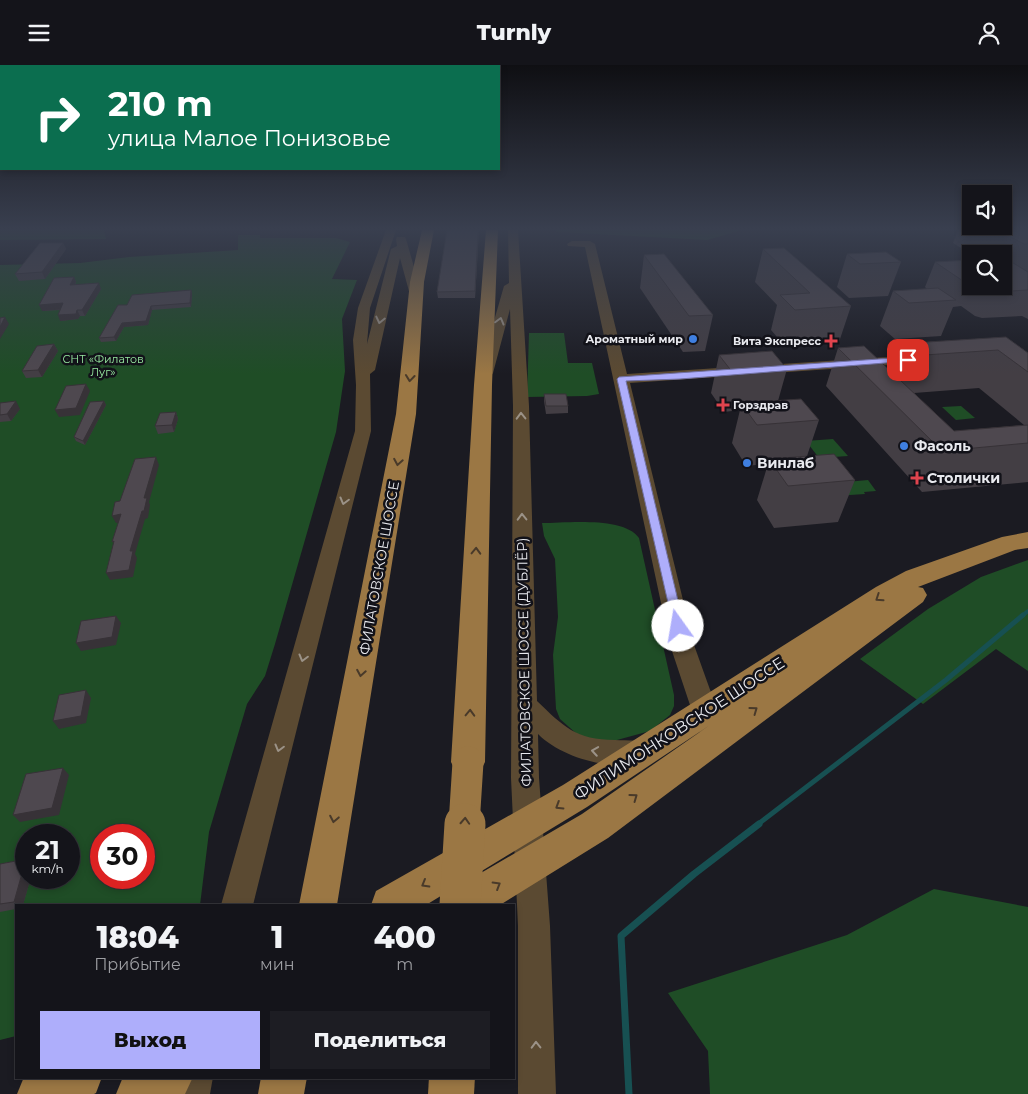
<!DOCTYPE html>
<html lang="ru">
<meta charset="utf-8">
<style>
:root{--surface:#14141a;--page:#1d1d23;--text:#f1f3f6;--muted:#9d9ea2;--line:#333339;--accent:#aeaefb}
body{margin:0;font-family:Montserrat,sans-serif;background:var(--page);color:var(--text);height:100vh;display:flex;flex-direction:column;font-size:19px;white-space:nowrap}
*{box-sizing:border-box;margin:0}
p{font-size:16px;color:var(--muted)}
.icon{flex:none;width:28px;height:28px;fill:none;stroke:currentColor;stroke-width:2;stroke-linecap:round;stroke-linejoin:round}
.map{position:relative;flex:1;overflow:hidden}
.details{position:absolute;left:15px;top:839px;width:500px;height:175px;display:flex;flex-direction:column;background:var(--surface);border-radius:0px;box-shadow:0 2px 8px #0003,0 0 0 1px var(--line)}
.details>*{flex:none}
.banner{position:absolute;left:0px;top:0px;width:500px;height:105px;box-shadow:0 2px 8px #0003,0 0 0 1px var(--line);background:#0b6e4f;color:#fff;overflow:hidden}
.buttons{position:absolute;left:962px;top:120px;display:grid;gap:10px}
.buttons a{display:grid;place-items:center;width:50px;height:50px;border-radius:0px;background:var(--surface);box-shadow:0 2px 8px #0003,0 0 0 1px var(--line);font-size:25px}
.speed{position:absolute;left:15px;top:759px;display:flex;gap:10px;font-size:25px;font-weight:700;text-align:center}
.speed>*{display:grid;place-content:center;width:65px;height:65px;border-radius:50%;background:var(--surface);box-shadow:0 2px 8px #0003,0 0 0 1px var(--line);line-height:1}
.speed small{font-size:12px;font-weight:400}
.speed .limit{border:8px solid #d22;background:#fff;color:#111}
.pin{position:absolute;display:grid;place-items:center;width:42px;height:42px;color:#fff;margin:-21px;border-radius:10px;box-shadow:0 2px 8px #0006}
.me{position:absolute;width:55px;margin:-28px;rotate:347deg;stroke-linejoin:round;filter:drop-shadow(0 0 4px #0008)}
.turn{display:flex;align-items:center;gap:18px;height:105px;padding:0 25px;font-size:22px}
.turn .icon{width:65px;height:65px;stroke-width:2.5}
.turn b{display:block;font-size:35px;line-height:42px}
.eta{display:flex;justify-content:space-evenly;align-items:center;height:85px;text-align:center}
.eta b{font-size:30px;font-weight:800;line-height:35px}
.action{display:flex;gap:10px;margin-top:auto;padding:10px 25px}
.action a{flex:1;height:58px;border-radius:0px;background:var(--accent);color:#111;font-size:20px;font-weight:800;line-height:58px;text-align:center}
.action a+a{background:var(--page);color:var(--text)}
header{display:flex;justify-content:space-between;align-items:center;height:65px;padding:0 25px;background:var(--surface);font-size:22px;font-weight:800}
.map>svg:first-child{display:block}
.green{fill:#1f4d26;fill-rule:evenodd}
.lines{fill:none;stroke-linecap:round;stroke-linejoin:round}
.stream-far2{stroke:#175052;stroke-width:4}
.stream-far1{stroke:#175052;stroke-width:5}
.stream{stroke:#175052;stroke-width:7}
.minor{fill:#5b4a32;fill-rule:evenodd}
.major{fill:#9b7744;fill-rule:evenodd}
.major-bridge-far1{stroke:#9b7744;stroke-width:31}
.major-bridge{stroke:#9b7744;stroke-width:41}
.wall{fill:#433e44;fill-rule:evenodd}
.shaded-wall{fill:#373237}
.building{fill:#4e484f;stroke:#373237}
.oneway{stroke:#9b9287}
.oneway2{stroke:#493a2a}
.route{fill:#aeaefb;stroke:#7171a3}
.shop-dot{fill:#3f7fe0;stroke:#121219;stroke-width:2}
.health-dot{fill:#e0444e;stroke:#121219;stroke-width:2}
.labels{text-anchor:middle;stroke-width:5;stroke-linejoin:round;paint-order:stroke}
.far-poi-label{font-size:11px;font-weight:bold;fill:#e9eaef;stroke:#121219;text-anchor:end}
.far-park-label{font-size:11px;fill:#98e9a1;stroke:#121219}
.poi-label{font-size:14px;font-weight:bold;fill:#e9eaef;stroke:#121219;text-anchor:start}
.street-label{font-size:14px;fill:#e9eaef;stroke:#121219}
.near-street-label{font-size:16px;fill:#e9eaef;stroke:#121219}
</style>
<header><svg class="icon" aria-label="menu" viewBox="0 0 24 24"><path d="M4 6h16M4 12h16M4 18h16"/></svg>Turnly<svg class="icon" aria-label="person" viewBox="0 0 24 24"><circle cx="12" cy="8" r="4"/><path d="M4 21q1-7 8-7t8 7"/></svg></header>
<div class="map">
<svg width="1028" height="1029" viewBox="0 0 1028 1029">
<rect width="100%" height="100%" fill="#1b1b22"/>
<g class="green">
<polygon points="0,165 104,165 106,174 0,175"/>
<polygon points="554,165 742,165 707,175 558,167"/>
<path d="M 238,170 L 260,170 L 260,173 L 336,173 L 350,177 L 332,214 L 357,215 L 342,254 L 345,306 L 336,367 L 275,579 L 265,611 L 247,639 L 209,767 L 200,840 L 16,840 L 16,971 L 0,975 L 0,200 L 80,198 L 129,192 L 238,185 ZM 26,770 L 69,770 L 69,812 L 26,812 ZM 101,770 L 144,770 L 144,812 L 101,812 Z"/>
<polygon points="529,268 564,268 568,298 592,298 599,329 587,331 527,332"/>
<polygon points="961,341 975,353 956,355 942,342"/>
<polygon points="833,374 848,391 819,393 806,376"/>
<polygon points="868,415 876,426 864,427 865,429 835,431 825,419"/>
<path d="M 542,458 C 566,458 624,451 639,473 L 674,630 L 674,641 L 670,650 L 650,666 L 617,675 L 597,676 L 578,670 L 560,654 L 556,644 L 553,590 L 558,552 L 555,494 L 544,471 Z"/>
<polygon points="1028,495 1028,606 996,584 923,639 860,594 928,544 981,512"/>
<polygon points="934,824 1028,842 1028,1029 710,1029 708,986 668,928 847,870"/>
</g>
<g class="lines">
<polyline class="stream-far2" points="1022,551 1028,546"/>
<polyline class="stream-far1" points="757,760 946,615 1023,550"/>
<polyline class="stream" points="629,1029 621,871 694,809 759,759"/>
<g class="minor">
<polygon points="386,165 396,165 370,243 367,279 391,184 397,181 396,174 397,172 405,172 406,174 422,230 416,234 410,230 400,193 375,305 370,309 371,366 253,840 221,840 355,366 356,320 353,275 358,243"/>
<path d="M 508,165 L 518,165 L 529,341 L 537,636 C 563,661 576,675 615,675 C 628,676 641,674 653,679 L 657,687 L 653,695 C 618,708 564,695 538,669 L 539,713 L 550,861 L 556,1029 L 518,1029 L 518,861 L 511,713 L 513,341 L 510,244 L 493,308 L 491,311 L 481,311 L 479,308 L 504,221 L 509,218 Z"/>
<polygon points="572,176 590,176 595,179 627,309 918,290 923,291 925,294 923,297 918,298 630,318 694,580 723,661 719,669 710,672 701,669 697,661 670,580 585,182 568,181 567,179"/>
<polygon points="177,1012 213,1012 210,1029 172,1029"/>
</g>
<g class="major">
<polygon points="422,165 434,165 424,217 416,349 337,840 299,840 396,349 410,217"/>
<polygon points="486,165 498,165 492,320 485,697 480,707 468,712 456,707 451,697 474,320"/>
<polygon points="1028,467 1028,483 1015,485 918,522 923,523 927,530 923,537 608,773 500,840 445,840 450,826 582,749 710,660 587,742 426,840 371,840 376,826 563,720 876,522 906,506 1002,472"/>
<polygon points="24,1012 102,1012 96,1028 94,1029 17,1029"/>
<polygon points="123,1012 193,1012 185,1029 116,1029"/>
<polygon points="261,1012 307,1012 304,1029 258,1029"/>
<polygon points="429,1012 475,1012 474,1029 428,1029"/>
</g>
<polyline class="major-bridge-far1" points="464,760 468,697"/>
<polyline class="major-bridge" points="460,840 465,759"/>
</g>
<g class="wall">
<polygon points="479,165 475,233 438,233 437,227"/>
<polygon points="958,165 1028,165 1028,254 1022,251 982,253 975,251 961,241 953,242 941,271 895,274 880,261 893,226 927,224 925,222 935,197 971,195 971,221 1004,221 1004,189 971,189 953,178"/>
<polygon points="63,178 66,184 45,214 19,216 15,209"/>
<polygon points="763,184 851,241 839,277 785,281 771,265 777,240 755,217"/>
<polygon points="847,189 901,197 888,231 849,233 837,222"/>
<polygon points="644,190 713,250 705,286 683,287 640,223"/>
<polygon points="74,212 76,217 75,220 101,224 85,251 80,251 78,254 60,256 60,245 42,246"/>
<polygon points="191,225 192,229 191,242 152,245 148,260 124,262 116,276 101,277 99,273 127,240"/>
<path d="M 1006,272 L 1028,288 L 1028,417 L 922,427 L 826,321 L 838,283 L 887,303 L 896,279 ZM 979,323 L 1024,360 L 954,366 L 914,328 Z"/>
<polygon points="54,279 58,286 42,312 26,313 22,306"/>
<polygon points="719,290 787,304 778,336 819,355 807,391 855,415 838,457 774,463 757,435 768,399 746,401 732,378 740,345 724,347 711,328"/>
<polygon points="544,329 568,341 568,348 546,349 544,336"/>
<polygon points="104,336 106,340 85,380 76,376 74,372"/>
<polygon points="0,338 20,344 11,356 0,357"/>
<polygon points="176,347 178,354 174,367 158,369 155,361"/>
<polygon points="0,799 31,812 23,840 16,840 16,844 0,847"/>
</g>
<g class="shaded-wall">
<polygon points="478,165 479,165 475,233 475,226"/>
<polygon points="63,178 66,184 45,214 42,207"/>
<polygon points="74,212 76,217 72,226 70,220"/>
<polygon points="99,218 101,224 85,251 82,245"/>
<polygon points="191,225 192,229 191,242 190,238"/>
<polygon points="63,238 66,244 42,246 39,240"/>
<polygon points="151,241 152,245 148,260 124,262 116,276 114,272 122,258"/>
<polygon points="77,245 80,251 78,254 60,256 58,250"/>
<polygon points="5,252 9,259 0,274 0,262"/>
<polygon points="54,279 58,286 42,312 38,305"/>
<polygon points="86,319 90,326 80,350 59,352 55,345"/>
<polygon points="16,336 20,344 11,356 7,349"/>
<polygon points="104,336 106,340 85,380 83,376"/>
<polygon points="176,347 178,354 174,367 172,360"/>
<polygon points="156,392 159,400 149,437 150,440 148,453 145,454 135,489 137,493 133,512 110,515 106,508 144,433"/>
<polygon points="121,449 124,457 116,458 112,451"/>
<polygon points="116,551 121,558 116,580 81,586 76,578"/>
<polygon points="86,625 91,633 86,658 59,664 53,656"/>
<polygon points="63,703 69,710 59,750 20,757 13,750"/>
<polygon points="26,796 26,812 31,812 23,840 18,840 14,837"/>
</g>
<g class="building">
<polygon points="447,165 478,165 475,226 437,227"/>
<polygon points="997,165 1028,165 1028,179 1024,179"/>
<polygon points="40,178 63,178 42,207 15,209"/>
<polygon points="784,183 851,241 795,245 780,230 810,228 763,184"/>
<polygon points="886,187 901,197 860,199 847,189"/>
<polygon points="664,189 713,250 689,251 644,190"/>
<polygon points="1005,193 1028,207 1028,225 994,227 987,225 981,221 1004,221 1004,194"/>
<polygon points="971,195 971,216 963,216 935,197"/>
<polygon points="74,212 70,220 99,218 82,245 77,245 76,249 58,250 63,238 39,240 54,213"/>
<polygon points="938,223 956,235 909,238 893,226"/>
<polygon points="191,225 190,238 151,241 146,256 122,258 114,272 99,273 118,240 127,240 132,230"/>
<polygon points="5,252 0,262 0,253"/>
<polygon points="1006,272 1028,288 1028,307 998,285 910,291 896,279"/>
<polygon points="54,279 38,305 22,306 37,281"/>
<polygon points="864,281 954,366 1028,360 1028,378 942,386 838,283"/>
<polygon points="772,286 787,304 733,308 719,290"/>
<polygon points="86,319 76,343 55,345 66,321"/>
<polygon points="544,329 566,329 568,341 546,341"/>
<polygon points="801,334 819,355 757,360 741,338"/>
<polygon points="16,336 7,349 0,350 0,338"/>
<polygon points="104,336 83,376 74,372 90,337"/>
<polygon points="176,347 172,360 155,361 160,348"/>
<polygon points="834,389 855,415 788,421 769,394"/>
<polygon points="156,392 144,433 147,433 144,446 142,446 130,486 133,486 129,505 106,508 114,476 112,477 121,449 112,451 115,437 120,436 135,394"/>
<polygon points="116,551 112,572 76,578 81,556"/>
<polygon points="86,625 81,651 53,656 59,630"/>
<polygon points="63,703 52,743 13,750 26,709"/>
<polygon points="26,794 14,837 0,839 0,799"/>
</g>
<defs><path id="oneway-chevron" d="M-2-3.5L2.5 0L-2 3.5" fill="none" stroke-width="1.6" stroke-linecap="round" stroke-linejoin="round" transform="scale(1.25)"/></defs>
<g class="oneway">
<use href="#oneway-chevron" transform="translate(380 255) rotate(103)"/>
<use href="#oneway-chevron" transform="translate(500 256) rotate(-75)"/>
<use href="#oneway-chevron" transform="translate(521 351) rotate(-91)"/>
<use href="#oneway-chevron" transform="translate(344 436) rotate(105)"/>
<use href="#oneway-chevron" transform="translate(522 452) rotate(-91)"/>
<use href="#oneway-chevron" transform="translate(303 593) rotate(105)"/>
<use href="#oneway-chevron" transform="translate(279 683) rotate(105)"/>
<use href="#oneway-chevron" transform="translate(595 686) rotate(-171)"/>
<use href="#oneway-chevron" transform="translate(536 980) rotate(-91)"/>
</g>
<g class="oneway2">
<use href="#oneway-chevron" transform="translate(410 313) rotate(96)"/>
<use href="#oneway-chevron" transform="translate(398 397) rotate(100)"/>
<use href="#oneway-chevron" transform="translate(476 486) rotate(-88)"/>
<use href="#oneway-chevron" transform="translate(879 533) rotate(146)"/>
<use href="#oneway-chevron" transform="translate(361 608) rotate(100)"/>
<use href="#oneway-chevron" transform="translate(754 645) rotate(-36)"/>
<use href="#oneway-chevron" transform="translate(470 648) rotate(-88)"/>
<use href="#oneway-chevron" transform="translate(634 732) rotate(-36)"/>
<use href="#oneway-chevron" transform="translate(559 741) rotate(148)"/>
<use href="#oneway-chevron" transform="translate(334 754) rotate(101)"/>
<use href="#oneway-chevron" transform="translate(465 756) rotate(-87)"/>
<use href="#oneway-chevron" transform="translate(425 819) rotate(150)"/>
<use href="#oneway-chevron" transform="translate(497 820) rotate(-31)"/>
</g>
<linearGradient id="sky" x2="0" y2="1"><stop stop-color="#0f0f13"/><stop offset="0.53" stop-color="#393f4f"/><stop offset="1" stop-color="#393f4f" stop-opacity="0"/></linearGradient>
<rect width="1028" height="309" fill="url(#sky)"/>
<polygon class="route" points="908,292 911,293 911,296 680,314 626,316 684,561 682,564 674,564 617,314 619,312"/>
<g class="shop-dot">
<circle cx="693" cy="274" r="5"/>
<circle cx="904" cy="381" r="5"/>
<circle cx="747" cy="398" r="5"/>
</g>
<g class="health-dot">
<path d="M828.5 268.5h5v5h5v5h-5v5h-5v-5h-5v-5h5z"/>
<path d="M720.5 332.5h5v5h5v5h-5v5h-5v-5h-5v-5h5z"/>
<path d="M914.5 405.5h5v5h5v5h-5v5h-5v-5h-5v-5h5z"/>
</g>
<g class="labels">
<g class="far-poi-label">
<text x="683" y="278">Ароматный мир</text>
<text x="821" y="280">Вита Экспресс</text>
<text x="733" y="344" text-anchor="start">Горздрав</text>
</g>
<g class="far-park-label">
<text x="103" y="298">СНТ «Филатов<tspan x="103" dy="13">Луг»</tspan></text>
</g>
<g class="poi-label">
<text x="914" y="386">Фасоль</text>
<text x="757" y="403">Винлаб</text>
<text x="927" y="418">Столички</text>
</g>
<g class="street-label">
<text transform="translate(379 503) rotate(-80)" y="5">ФИЛАТОВСКОЕ ШОССЕ</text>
<text transform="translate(524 597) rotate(-91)" y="5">ФИЛАТОВСКОЕ ШОССЕ (ДУБЛЁР)</text>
</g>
<g class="near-street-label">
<text transform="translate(679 663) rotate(-33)" y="6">ФИЛИМОНКОВСКОЕ ШОССЕ</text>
</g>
</g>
</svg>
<div class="buttons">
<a><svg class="icon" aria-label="sound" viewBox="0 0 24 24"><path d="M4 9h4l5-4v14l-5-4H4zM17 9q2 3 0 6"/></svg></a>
<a><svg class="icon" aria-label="search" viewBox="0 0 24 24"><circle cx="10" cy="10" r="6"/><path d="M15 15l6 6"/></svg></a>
</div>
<div class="speed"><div>21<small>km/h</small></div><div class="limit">30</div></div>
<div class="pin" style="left:908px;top:295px;background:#d93025"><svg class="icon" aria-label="arrive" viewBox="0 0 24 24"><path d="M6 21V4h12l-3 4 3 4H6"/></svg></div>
<svg class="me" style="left:678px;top:561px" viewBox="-20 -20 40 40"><circle r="19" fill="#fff"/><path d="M0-13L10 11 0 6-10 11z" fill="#aeaefb"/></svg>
<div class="banner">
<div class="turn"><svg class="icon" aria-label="right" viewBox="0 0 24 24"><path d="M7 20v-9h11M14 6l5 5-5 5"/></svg><div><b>210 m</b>улица Малое Понизовье</div></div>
</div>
<section class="details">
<div class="eta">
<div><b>18:04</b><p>Прибытие</p></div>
<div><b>1</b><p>мин</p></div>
<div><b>400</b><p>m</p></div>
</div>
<div class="action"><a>Выход</a><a>Поделиться</a></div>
</section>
</div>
